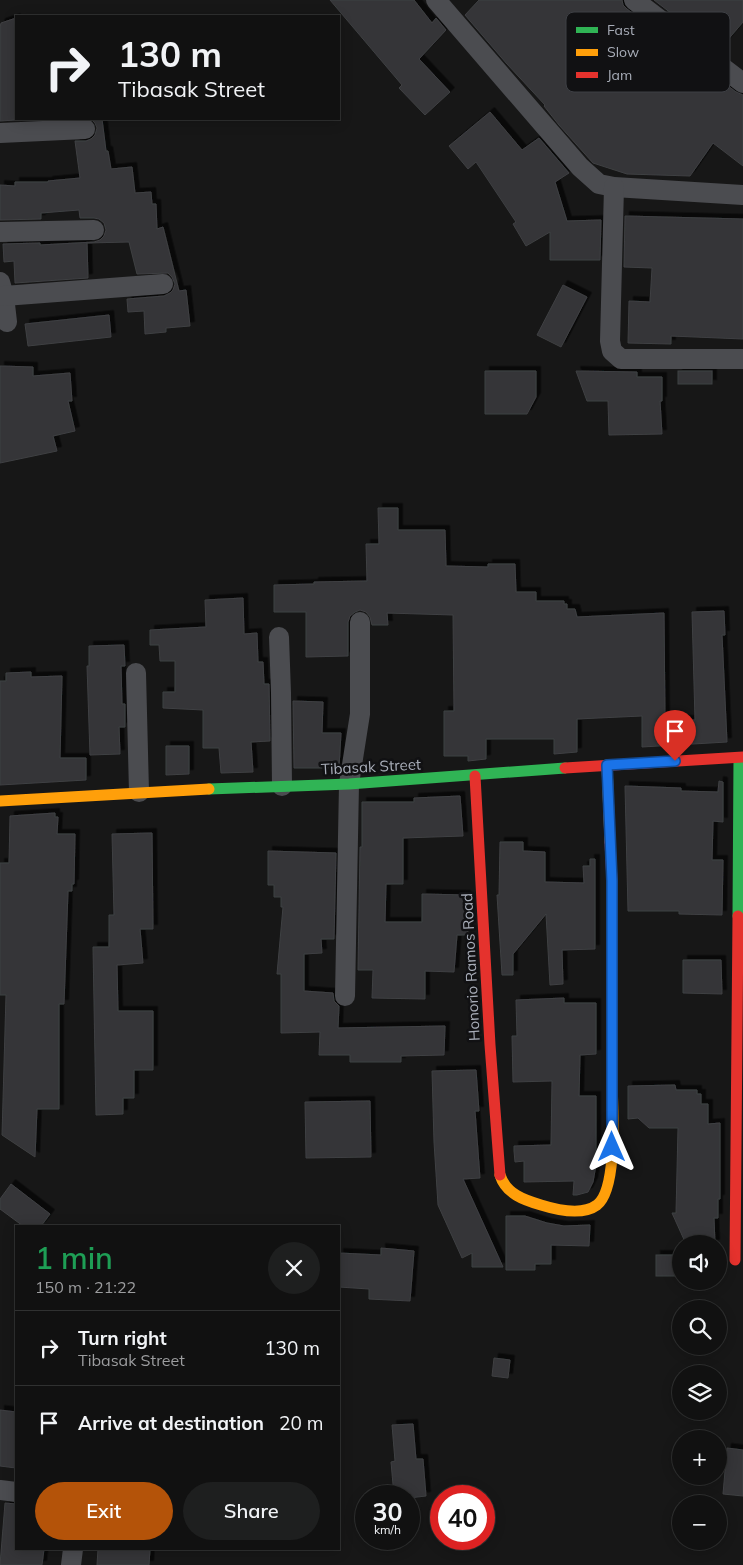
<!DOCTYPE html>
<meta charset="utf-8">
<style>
:root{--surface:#111;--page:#1e1f1f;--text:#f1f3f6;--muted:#9c9d9f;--line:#303131;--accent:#b45309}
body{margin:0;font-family:Mulish,sans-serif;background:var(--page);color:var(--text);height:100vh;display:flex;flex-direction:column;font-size:19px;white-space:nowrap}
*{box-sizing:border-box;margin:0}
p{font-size:16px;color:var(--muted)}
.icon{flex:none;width:28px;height:28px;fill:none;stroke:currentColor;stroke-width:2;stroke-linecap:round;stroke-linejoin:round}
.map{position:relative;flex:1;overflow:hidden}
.panel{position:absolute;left:15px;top:1225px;width:325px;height:325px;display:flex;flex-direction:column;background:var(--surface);border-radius:0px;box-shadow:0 2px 12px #0003,0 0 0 1px var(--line)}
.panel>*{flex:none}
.banner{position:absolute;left:15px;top:15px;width:325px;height:105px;border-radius:0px;box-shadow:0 2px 12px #0003,0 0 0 1px var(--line);background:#111;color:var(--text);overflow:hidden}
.buttons{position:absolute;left:672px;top:1235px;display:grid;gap:10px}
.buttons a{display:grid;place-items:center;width:55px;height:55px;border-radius:50%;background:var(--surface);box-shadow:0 2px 12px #0003,0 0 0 1px var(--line);font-size:25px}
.speed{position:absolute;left:355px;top:1485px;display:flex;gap:10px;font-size:25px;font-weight:700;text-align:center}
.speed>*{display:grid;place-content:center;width:65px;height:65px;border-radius:50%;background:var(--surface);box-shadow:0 2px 12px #0003,0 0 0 1px var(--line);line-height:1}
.speed small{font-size:12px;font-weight:400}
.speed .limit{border:8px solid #d22;background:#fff;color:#111}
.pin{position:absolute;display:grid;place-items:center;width:42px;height:42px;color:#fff;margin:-51px -21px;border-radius:50% 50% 50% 0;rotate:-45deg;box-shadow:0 0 5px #0007}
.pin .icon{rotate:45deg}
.me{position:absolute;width:55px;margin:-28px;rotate:0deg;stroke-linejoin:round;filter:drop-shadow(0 0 4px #0008)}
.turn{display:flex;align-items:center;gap:18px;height:105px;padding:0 20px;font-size:22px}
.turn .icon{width:65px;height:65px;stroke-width:2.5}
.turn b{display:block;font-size:35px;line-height:42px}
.round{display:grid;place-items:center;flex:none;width:52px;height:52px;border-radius:26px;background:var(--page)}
.overview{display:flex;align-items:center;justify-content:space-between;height:85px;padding:0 20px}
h1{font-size:30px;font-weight:600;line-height:38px;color:#1e9e55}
.cta{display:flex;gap:10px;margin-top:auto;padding:10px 20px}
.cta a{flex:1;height:58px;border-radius:30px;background:var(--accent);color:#fff;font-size:20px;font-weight:600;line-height:58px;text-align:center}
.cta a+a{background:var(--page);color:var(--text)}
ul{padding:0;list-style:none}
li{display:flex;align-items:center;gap:15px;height:75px;padding:0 20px;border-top:1px solid var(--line)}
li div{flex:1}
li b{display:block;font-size:19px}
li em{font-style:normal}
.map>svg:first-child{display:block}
.building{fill:#343537;stroke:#3f4043;filter:url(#shadow)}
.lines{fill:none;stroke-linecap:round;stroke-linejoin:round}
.street{stroke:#4b4c50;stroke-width:20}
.fast{stroke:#30b455;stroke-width:11}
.slow{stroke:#ff9f0a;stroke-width:11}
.jam{stroke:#e5322d;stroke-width:11}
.route-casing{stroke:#114b97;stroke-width:12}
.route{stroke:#1a73e8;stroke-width:9}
.labels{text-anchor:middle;stroke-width:5;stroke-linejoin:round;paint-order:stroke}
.street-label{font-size:15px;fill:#a8adb8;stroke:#111113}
.key{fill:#111113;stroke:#3e4045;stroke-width:1}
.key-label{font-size:14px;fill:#a8adb8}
</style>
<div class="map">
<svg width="743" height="1565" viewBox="0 0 743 1565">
<defs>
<filter id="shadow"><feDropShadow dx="4.5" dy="-4.5" stdDeviation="0" flood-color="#0009"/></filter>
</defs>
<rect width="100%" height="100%" fill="#171717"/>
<g class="building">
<polygon points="330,0 414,0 432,23 436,18 446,30 419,59 450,92 425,115 399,88 402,85"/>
<polygon points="479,0 622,0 623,5 627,9 736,92 743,95 743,166 713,143 690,176 627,174 593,163 559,125 544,106 545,105 507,64 465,15"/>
<polygon points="654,0 743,0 743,22 719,50"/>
<polygon points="16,18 16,120 0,121 0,27 1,23"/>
<polygon points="490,112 522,150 539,138 569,173 555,182 567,221 601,220 600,260 550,260 550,232 526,246 513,224 516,222 476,162 468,169 449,146"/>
<polygon points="91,119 102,119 106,151 108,151 111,169 132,167 135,193 151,192 152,204 156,204 157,229 163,227 179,291 186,290 190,326 166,328 166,332 145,334 144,311 128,312 127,299 164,296 170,293 173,290 175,284 172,277 168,273 137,274 129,242 87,243 88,278 15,283 14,261 4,262 3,244 40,243 40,245 94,242 100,240 104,236 106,230 104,223 99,219 94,218 80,218 79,210 41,213 41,219 0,220 0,185 15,186 15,182 48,182 48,181 80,178 75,141 86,141 91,139 95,135 97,128 95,123"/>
<polygon points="625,216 743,219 743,339 671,336 671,344 628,343 629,301 650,302 652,268 624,267"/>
<polygon points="563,285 587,297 561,347 537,335"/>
<polygon points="109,315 111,337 28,346 25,324"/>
<polygon points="0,366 33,367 33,376 70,373 72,401 68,401 75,431 53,436 57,451 0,463"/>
<polygon points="485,371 536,371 536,397 527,414 485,414"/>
<polygon points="576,371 637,372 637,377 662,377 662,401 660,401 662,434 609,435 608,401 587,401"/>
<rect x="678" y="371" width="34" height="13"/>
<polygon points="378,508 398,508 398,530 445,530 446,566 488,567 488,564 515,564 516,592 536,592 536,601 564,601 564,604 567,604 567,609 575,609 577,617 664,613 665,720 695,720 692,612 724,611 725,635 722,635 727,742 642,747 642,716 577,719 577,752 554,754 554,739 486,739 486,759 468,761 468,756 444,756 444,711 454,711 453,615 387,613 388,625 372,625 370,617 366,612 360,610 355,612 350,616 348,622 348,656 306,657 306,612 274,612 274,585 314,584 314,582 367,581 366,544 379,544"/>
<polygon points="243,598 244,634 257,633 258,662 263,662 264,684 269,684 270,741 251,742 253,772 221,773 219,748 203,748 203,710 163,708 163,692 175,692 175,661 160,661 159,645 150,645 150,630 206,627 205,600"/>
<polygon points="124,645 125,666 121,666 122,704 125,704 125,727 119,727 120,754 90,755 87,666 89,666 89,646"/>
<polygon points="31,672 31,677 62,676 60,758 86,758 86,780 0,785 0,681 6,681 6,673"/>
<polygon points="293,701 323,702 322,733 341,733 339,768 294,768"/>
<polygon points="166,746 189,746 189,774 166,775"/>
<polygon points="719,781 723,782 723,822 713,821 712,860 723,860 722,915 679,914 679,911 628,911 625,786 681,788 681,791 718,792"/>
<polygon points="460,796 463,836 403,838 403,884 386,884 385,922 422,922 422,894 466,895 468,935 457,935 454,972 425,971 425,999 372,998 373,970 358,970 360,847 362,847 362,802 414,802 414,798"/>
<polygon points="55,813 55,817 58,817 57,834 75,834 74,884 72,884 72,891 68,891 64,1004 59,1004 59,1109 37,1109 35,1157 2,1135 6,995 0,995 0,863 9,863 10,816"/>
<polygon points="152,833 153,929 140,929 143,963 117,965 118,1011 153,1011 153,1070 134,1070 134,1098 123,1098 123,1114 96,1115 93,947 109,947 109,915 114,915 112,834"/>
<polygon points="500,842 523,842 523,851 545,852 545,882 584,883 583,866 590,866 590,859 595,859 595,949 562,950 563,984 550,985 546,914 513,954 513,975 502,975 497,895 499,895"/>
<polygon points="268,851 336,853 334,939 321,939 322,953 304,954 304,991 333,993 334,1001 339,1006 338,1028 445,1026 444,1055 401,1056 401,1062 350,1062 350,1055 319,1055 320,1032 281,1033 281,974 277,974 283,907 281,907 281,897 274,897 274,885 268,885"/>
<polygon points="683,960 721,960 722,994 683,993"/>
<polygon points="564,998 564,1003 596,1003 596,1054 580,1055 579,1096 596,1096 596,1165 593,1182 588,1192 577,1195 573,1195 574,1181 524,1182 524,1161 515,1162 514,1151 514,1146 551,1145 552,1081 513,1082 512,1036 517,1036 516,1000"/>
<polygon points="476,1070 479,1111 475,1111 480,1178 463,1179 503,1267 472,1267 472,1253 462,1258 438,1205 434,1142 432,1071"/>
<polygon points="675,1085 676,1090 697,1090 697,1094 701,1094 701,1104 708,1104 708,1124 720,1123 720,1199 718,1199 718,1218 714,1218 715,1244 686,1244 672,1213 676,1213 678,1128 649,1128 638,1118 628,1119 628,1086"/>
<polygon points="370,1101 371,1157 306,1158 305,1102"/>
<polygon points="11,1184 50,1214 41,1226 23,1226 0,1209 0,1199"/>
<polygon points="506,1216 525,1216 547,1223 564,1226 590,1225 589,1246 551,1245 551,1264 535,1264 535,1270 506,1270"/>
<polygon points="381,1248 414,1251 410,1301 369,1299 369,1289 339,1287 339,1253 381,1255"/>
<rect x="656" y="1255" width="25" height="21"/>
<polygon points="494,1358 510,1360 508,1378 492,1376"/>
<polygon points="0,1410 16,1412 16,1468 0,1466"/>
<polygon points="413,1424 416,1459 423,1459 426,1496 409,1498 409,1496 394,1496 391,1462 395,1461 392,1425"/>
<polygon points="727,1448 743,1450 743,1496 723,1494"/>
<polygon points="5,1503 16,1504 16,1549 44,1549 42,1565 0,1565"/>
<polygon points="98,1549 150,1549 149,1565 97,1565"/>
</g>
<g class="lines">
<g class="street">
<polyline points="436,0 580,167 599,184 614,187 743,195"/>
<polyline points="634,0 743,83"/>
<polyline points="0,133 85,129"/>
<polyline points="614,187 610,341 612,351 621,359 743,359"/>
<polyline points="0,232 94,230"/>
<polyline points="0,282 4,296 7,322"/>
<polyline points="4,296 163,284"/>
<polyline points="279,637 281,693 282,786"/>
<polyline points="136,673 139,792"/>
<polyline points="345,996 349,784 360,714 360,622"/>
<polyline points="0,1490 16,1492"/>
<polyline points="71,1565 73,1549"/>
</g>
<g class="fast">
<polyline points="209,789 349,784 565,768"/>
<polyline points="738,916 739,758"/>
</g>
<g class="slow">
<polyline points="607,765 610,842"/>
<polyline points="0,801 209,789"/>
<path d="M 500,1175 C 506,1194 524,1200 541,1205 C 557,1210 582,1216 597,1205 C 619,1188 612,1103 612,1075"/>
</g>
<g class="jam">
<polyline points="565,768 743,757"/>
<polyline points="475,776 490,1045 500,1175"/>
<polyline points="610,842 612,881 612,1075"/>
<polyline points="735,1260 738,916"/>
</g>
</g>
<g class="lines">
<defs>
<polyline id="route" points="612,1147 612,881 607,765 675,761"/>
</defs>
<use href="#route" class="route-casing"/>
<use href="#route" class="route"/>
</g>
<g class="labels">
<g class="street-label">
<text transform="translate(371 767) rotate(-3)" y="5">Tibasak Street</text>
<text transform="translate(471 967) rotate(-93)" y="5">Honorio Ramos Road</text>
</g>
</g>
<rect x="566" y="12" width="164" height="80" rx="8" class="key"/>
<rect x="576" y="27" width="22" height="6" fill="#30b455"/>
<rect x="576" y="49" width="22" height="7" fill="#ff9f0a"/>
<rect x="576" y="72" width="22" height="6" fill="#e5322d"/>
<g class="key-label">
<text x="607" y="35">Fast</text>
<text x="607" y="57">Slow</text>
<text x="607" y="80">Jam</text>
</g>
</svg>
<div class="buttons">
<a><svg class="icon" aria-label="sound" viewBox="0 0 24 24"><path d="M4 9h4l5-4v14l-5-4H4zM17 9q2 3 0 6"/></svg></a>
<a><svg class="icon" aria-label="search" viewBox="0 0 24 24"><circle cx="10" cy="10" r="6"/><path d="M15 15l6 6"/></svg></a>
<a><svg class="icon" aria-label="layers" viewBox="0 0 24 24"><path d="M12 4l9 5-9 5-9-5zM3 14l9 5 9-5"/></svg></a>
<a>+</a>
<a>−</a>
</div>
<div class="speed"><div>30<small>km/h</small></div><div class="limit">40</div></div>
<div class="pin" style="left:675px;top:761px;background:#d93025"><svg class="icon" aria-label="arrive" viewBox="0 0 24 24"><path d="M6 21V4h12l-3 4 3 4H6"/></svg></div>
<svg class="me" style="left:612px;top:1147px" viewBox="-20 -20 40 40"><path d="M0-17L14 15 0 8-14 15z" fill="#1a73e8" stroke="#fff" stroke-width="4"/></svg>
<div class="banner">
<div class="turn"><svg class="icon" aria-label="right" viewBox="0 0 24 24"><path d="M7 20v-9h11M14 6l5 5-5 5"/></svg><div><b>130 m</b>Tibasak Street</div></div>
</div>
<section class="panel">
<div class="overview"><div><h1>1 min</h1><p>150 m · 21:22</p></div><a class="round"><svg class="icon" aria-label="close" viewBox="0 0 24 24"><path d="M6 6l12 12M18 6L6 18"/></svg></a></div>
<ul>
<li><svg class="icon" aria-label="right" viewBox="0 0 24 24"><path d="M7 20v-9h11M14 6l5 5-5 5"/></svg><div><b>Turn right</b><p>Tibasak Street</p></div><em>130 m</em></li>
<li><svg class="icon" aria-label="arrive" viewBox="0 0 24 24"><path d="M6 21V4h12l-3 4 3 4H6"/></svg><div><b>Arrive at destination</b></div><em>20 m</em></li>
</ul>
<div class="cta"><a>Exit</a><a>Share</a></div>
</section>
</div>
